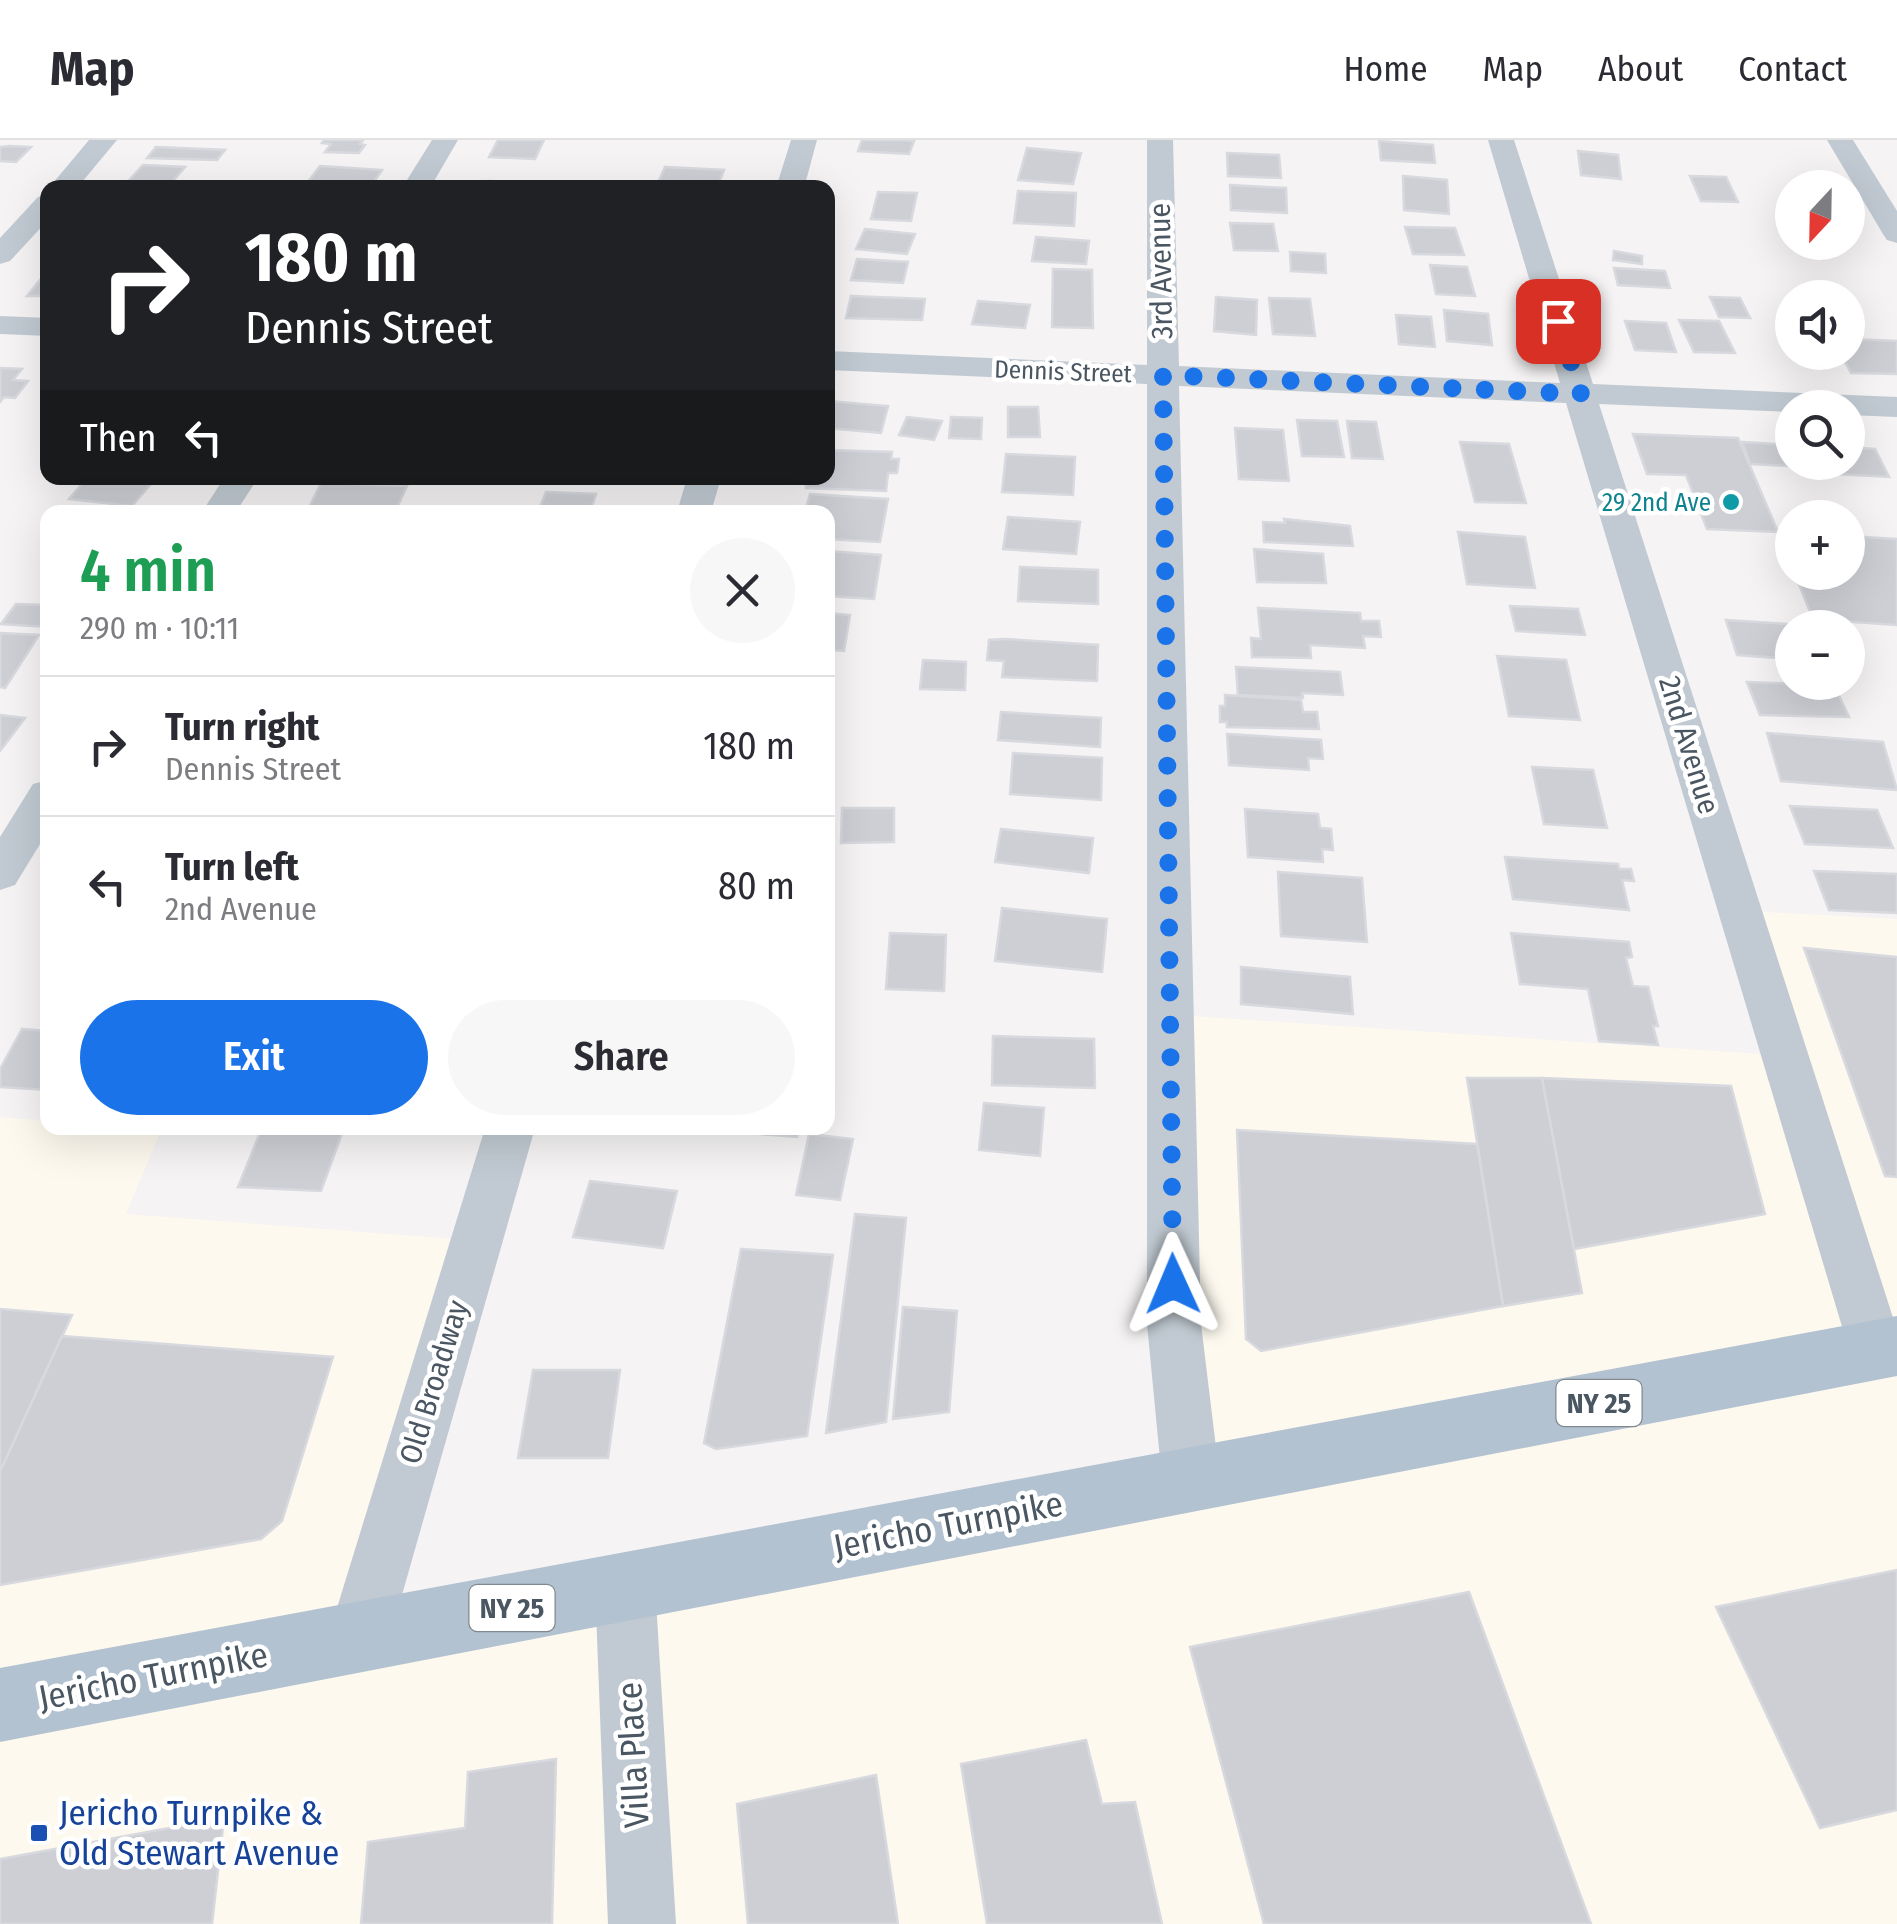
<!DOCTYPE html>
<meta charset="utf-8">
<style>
:root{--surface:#fff;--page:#f7f7f7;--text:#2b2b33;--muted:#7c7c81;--line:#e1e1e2;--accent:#1a73e8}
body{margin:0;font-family:"Fira Sans Condensed",sans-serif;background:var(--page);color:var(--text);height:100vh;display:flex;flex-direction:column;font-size:38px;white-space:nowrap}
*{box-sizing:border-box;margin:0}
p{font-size:32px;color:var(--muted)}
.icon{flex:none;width:55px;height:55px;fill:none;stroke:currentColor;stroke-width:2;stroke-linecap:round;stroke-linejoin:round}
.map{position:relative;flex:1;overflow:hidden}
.drawer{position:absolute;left:40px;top:365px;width:795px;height:630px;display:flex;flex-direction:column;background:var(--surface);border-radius:20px;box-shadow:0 10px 40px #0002}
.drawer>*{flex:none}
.banner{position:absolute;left:40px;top:40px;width:795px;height:305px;border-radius:20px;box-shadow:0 10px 40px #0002;background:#202124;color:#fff;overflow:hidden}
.needle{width:65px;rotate:202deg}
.buttons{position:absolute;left:1775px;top:30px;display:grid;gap:20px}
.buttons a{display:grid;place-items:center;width:90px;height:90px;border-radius:50%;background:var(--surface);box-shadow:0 10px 40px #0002;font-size:50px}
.pin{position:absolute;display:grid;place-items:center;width:85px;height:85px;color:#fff;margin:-42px;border-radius:20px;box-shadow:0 5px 15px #0006}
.me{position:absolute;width:110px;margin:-55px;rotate:359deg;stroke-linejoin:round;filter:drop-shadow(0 0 8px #0008)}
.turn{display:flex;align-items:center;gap:35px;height:210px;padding:0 40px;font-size:45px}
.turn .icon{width:130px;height:130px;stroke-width:2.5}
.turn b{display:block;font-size:70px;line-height:85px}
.then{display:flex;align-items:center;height:95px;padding:0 40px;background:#0003;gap:20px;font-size:38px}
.round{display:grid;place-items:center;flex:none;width:105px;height:105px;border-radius:52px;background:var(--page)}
.headline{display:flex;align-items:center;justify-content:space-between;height:170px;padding:0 40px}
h1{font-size:60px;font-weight:600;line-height:75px;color:#1e9e55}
.cta{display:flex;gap:20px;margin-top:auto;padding:20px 40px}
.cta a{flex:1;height:115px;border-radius:60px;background:var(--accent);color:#fff;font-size:40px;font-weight:600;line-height:115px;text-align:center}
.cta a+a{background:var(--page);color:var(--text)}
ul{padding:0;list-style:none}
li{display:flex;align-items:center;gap:30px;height:140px;padding:0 40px;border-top:2px solid var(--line)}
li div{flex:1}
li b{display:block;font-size:38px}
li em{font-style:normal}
header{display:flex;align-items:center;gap:60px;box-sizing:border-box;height:140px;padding:0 50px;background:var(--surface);border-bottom:2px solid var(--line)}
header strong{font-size:48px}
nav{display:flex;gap:55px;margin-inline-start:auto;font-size:35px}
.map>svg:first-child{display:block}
.commercial{fill:#fdf9ef}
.building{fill:#cdcfd5;stroke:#d7d9de;stroke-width:2.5}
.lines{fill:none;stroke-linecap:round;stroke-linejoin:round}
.minor{fill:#c1cad2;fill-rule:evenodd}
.primary{fill:#b3c2d1;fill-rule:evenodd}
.route{stroke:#1a73e8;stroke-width:18;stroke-dasharray:0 32.4}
.culture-dot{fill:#0f9aa8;stroke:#fff;stroke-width:4}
.transit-dot{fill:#1a4fb4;stroke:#fff;stroke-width:4}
.labels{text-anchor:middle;stroke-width:9;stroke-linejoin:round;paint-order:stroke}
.far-street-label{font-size:25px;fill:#4a5661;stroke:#fff}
.far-culture-label{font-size:25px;fill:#0d838f;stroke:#fff;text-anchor:end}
.shield{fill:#fff;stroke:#808990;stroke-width:2.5}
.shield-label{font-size:28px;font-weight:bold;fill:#4a5661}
.street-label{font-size:30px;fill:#4a5661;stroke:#fff}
.near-street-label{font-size:35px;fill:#4a5661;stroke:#fff}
.near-transit-label{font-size:35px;fill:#164399;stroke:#fff;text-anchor:start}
</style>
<header>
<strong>Map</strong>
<nav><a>Home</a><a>Map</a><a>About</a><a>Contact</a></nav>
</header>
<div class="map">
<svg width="1897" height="1784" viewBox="0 0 1897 1784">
<rect width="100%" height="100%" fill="#f5f3f3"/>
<polygon class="commercial" points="1748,771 1897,779 1897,1784 0,1784 0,977 47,981 48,988 162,988 126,1074 482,1101 372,1476 1196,1327 1176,875 1791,916"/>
<g class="building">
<polygon points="324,0 363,0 360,4 365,5 359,13 325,12 331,4 322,3"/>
<polygon points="498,0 544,0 535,19 489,17"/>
<polygon points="862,0 902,0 914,1 909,14 858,11"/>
<polygon points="1379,1 1433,5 1435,23 1381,20"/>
<polygon points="0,7 10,6 31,7 16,22 0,21"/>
<polygon points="156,7 225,10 217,20 147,18"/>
<polygon points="1027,8 1081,13 1073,44 1018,40"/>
<polygon points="1578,11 1618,15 1621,39 1581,35"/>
<polygon points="1227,13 1279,15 1281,38 1228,36"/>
<polygon points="143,25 185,27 167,48 123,47"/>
<polygon points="320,26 382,30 371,46 308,42"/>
<polygon points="665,27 724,30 717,48 657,45"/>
<polygon points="1403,36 1447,40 1449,74 1404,70"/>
<polygon points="1690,36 1726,37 1738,62 1701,61"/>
<polygon points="488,41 553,43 551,48 484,48"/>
<polygon points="1230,45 1286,48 1287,73 1231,70"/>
<polygon points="1018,51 1076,53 1074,86 1014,83"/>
<polygon points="878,52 917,53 911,81 871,79"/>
<polygon points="1230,83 1273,84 1278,111 1234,110"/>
<polygon points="1405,87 1455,88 1464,115 1413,114"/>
<polygon points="865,89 915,94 907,114 856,109"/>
<polygon points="1036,97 1089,101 1086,124 1032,121"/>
<polygon points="1614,111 1642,116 1642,124 1613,120"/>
<polygon points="1290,112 1325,114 1326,133 1291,131"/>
<polygon points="857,119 908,122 903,143 851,140"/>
<polygon points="1430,125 1467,127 1475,156 1436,154"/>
<polygon points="1614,128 1665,131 1670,148 1618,145"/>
<polygon points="1053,129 1092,130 1093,188 1052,187"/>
<polygon points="48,130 48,156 27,156"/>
<polygon points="851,156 925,159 922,180 846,178"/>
<polygon points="1216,157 1257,160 1256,195 1214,191"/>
<polygon points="1710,157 1740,158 1750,178 1719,177"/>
<polygon points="1269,158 1310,159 1315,196 1273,194"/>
<polygon points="978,161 1030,165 1025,188 972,184"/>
<polygon points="1444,170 1488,174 1492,205 1447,201"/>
<polygon points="1396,175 1431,177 1435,207 1399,204"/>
<polygon points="1679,180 1719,181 1735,213 1694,212"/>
<polygon points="1625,181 1666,183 1676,212 1635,210"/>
<polygon points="1848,199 1897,201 1897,234 1851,233 1840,212 1848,212"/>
<polygon points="0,228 22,229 13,240 28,241 15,258 4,257 0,262"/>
<polygon points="828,261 888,266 881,293 828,288"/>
<polygon points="1008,267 1038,267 1040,297 1008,297"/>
<polygon points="907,277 942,281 934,300 899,295"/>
<polygon points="951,277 982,278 981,299 949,298"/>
<polygon points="1297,280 1337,281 1344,317 1302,316"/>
<polygon points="1347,281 1376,282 1383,319 1352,318"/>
<polygon points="1235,288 1283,290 1289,341 1239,339"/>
<polygon points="1633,294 1738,298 1778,392 1707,389 1686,335 1647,334"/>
<polygon points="1460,302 1509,304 1526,363 1475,362"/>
<polygon points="1742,302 1792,305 1792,322 1848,322 1848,307 1875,309 1889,337 1835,334 1829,328 1750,324"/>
<polygon points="828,310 892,312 891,319 899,319 897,333 888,333 886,351 806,348 805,338 828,338"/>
<polygon points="1006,314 1075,317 1073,355 1002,352"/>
<polygon points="87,338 156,338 132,366 69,359"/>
<polygon points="321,343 407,346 395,372 307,372"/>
<polygon points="546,352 596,354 590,372 538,372"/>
<polygon points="810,354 888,359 880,402 828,399 828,372 805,372"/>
<polygon points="1008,377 1080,382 1076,414 1003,409"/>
<polygon points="1284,379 1350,386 1353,406 1264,402 1263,382 1285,383"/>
<polygon points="1458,392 1525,397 1535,448 1467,444"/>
<polygon points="1848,396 1897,399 1897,485 1813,479 1794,432 1848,432"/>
<polygon points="1254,409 1323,414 1326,443 1257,442"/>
<polygon points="828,411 881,415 874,459 828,456"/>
<polygon points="1020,427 1098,430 1098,464 1018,461"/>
<polygon points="16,464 48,465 48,487 1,484"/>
<polygon points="1510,466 1578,469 1585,495 1516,491"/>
<polygon points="1258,468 1360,473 1361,481 1379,481 1381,497 1363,496 1365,508 1310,505 1311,518 1252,517 1251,498 1261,499"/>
<polygon points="828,473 850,475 844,511 828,510"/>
<polygon points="1726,480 1818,486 1818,488 1792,488 1792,519 1737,515"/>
<polygon points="0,493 39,495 5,548 0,547"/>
<polygon points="1005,499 1098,505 1097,541 1002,537 1004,521 987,520 989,500"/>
<polygon points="1497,516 1566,520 1580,580 1509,576"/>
<polygon points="923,520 966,522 965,550 920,549"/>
<polygon points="1236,527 1340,532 1343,555 1302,553 1303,558 1238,555"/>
<polygon points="1747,542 1834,545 1849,577 1760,575"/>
<polygon points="1225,555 1301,560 1303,572 1317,572 1319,589 1227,587 1227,582 1220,582 1220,566 1225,566"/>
<polygon points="1001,572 1101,578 1100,607 998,600"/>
<polygon points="0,575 25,578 0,611"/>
<polygon points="1767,593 1883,602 1897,650 1781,641"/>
<polygon points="1227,594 1321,600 1323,619 1308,618 1309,630 1229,625"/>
<polygon points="1013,613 1102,618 1101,660 1010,654"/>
<polygon points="1532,627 1593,630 1607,688 1544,684"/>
<polygon points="1790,666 1877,670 1893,708 1805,704"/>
<polygon points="842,668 894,668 894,702 841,703"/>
<polygon points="1245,669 1318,674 1320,688 1331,689 1333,710 1322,709 1323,722 1248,717"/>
<polygon points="1001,689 1093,698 1089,733 995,722"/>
<polygon points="1505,717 1618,724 1619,729 1631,729 1634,741 1622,740 1629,770 1513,759"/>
<polygon points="1814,731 1897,734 1897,773 1829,770"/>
<polygon points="1278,732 1362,738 1367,802 1281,796"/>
<polygon points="1002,768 1107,779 1102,832 995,821"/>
<polygon points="890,793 946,795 944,851 886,849"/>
<polygon points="1511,793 1629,802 1632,817 1626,818 1633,846 1648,847 1658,886 1653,886 1658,905 1599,901 1588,849 1520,844"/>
<polygon points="1804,808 1897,817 1897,1037 1885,1036"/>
<polygon points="1241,827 1350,837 1353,874 1241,864"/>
<polygon points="22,889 48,891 48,950 0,947 0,929"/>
<polygon points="993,896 1094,899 1095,948 992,945"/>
<polygon points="1467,938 1542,938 1582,1153 1503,1166"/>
<polygon points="1542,938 1731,946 1765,1074 1574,1109"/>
<polygon points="984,963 1044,968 1040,1016 979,1010"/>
<polygon points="262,988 344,988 321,1051 238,1047"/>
<polygon points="686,988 798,988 797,997"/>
<polygon points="1237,990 1477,1004 1503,1166 1261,1211 1246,1199"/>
<polygon points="809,994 853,999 840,1060 796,1055"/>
<polygon points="590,1041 677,1051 663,1108 573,1097"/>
<polygon points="855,1074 906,1078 886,1282 826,1293"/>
<polygon points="741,1109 833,1115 807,1296 716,1309 704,1303"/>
<polygon points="903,1167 957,1171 949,1272 893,1279"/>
<polygon points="0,1169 72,1175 0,1332"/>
<polygon points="62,1196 333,1217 282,1381 261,1399 0,1445 0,1332"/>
<polygon points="533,1230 620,1230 608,1318 518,1318"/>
<polygon points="1897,1430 1897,1670 1820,1688 1716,1467"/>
<polygon points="1469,1452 1591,1784 1264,1784 1190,1507"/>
<polygon points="1086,1600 1102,1664 1135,1662 1162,1784 987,1784 961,1624"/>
<polygon points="556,1619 552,1784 361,1784 368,1702 465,1688 468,1632"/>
<polygon points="876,1635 898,1784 748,1784 737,1664"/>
<polygon points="224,1678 212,1784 0,1784 0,1719"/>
</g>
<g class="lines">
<g class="minor">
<polygon points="89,0 117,0 77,48 48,49"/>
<polygon points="432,0 458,0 430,48 402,48"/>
<polygon points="791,0 817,0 804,48 776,48"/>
<polygon points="1147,0 1173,0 1179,226 1560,243 1488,0 1514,0 1593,244 1897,257 1897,277 1848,275 1848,268 1792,268 1792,272 1599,264 1897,1190 1895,1228 1876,1236 1857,1228 1849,1210 1566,263 1179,246 1201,1184 1220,1340 1211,1360 1191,1369 1171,1360 1162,1340 1147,1184 1147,244 828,230 828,211 1147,225"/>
<polygon points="1827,0 1853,0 1897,71 1897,103 1887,100 1883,94"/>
<polygon points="48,55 48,80 10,121 0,124 0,98 38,57"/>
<polygon points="0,176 48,178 48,196 0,194"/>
<polygon points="224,338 258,338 236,372 202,372"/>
<polygon points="687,338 721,338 711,372 677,372"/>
<polygon points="48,640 48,691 15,745 0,750 0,697 33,644"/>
<polygon points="485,988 535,988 390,1497 381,1519 359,1528 337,1519 328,1497"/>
<polygon points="625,1415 646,1424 655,1445 676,1784 608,1784 595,1445 604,1424"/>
</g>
<polygon class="primary" points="1897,1176 1897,1236 0,1602 0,1528"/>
</g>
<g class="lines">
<polyline class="route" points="1173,1144 1163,235 1581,254 1558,181"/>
</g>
<circle class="culture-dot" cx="1731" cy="362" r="10"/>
<rect class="transit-dot" x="29" y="1683" width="20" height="20" rx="5"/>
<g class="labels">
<g class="far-street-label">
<text transform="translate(1063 231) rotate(2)" y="9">Dennis Street</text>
</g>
<g class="far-culture-label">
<text x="1711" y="371">29 2nd Ave</text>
</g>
<g class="shield">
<rect x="1556.5" y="1240" width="85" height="46" rx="8"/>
<rect x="469.5" y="1445" width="85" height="46" rx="8"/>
</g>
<g class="shield-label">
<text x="1599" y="1273">NY 25</text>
<text x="512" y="1478">NY 25</text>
</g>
<g class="street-label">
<text transform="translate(1161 131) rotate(-91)" y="10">3rd Avenue</text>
<text transform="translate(1689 605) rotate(73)" y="10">2nd Avenue</text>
<text transform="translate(434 1242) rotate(-73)" y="10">Old Broadway</text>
</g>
<g class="near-street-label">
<text transform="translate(948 1385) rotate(-11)" y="12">Jericho Turnpike</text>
<text transform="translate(153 1536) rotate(-11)" y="12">Jericho Turnpike</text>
<text transform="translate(633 1615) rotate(-93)" y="12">Villa Place</text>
</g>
<g class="near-transit-label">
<text x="59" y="1685">Jericho Turnpike &amp;<tspan x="59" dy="40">Old Stewart Avenue</tspan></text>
</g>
</g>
</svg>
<div class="buttons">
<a><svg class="needle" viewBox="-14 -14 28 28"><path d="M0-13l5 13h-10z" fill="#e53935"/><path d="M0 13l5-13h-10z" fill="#7c7c81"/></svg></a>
<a><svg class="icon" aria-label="sound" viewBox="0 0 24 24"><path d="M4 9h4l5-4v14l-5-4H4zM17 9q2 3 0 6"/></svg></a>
<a><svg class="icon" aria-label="search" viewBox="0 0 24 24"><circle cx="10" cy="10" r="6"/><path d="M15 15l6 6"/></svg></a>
<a>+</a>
<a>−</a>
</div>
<div class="pin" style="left:1558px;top:181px;background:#d93025"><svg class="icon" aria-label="arrive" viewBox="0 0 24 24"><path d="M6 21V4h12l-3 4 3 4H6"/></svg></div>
<svg class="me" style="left:1173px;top:1144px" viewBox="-20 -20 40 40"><path d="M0-17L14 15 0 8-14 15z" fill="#1a73e8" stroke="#fff" stroke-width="4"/></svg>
<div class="banner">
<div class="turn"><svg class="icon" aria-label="right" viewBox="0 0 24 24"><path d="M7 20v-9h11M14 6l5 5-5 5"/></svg><div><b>180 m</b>Dennis Street</div></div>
<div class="then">Then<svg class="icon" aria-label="left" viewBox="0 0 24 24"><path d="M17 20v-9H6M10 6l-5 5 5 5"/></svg></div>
</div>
<section class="drawer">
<div class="headline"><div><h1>4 min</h1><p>290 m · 10:11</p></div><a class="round"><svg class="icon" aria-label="close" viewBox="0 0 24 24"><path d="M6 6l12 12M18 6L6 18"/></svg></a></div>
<ul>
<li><svg class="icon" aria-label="right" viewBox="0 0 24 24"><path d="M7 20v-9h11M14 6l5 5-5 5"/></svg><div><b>Turn right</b><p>Dennis Street</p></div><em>180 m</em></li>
<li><svg class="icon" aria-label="left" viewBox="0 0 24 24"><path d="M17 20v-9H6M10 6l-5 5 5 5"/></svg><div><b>Turn left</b><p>2nd Avenue</p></div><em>80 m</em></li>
</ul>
<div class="cta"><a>Exit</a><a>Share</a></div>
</section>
</div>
